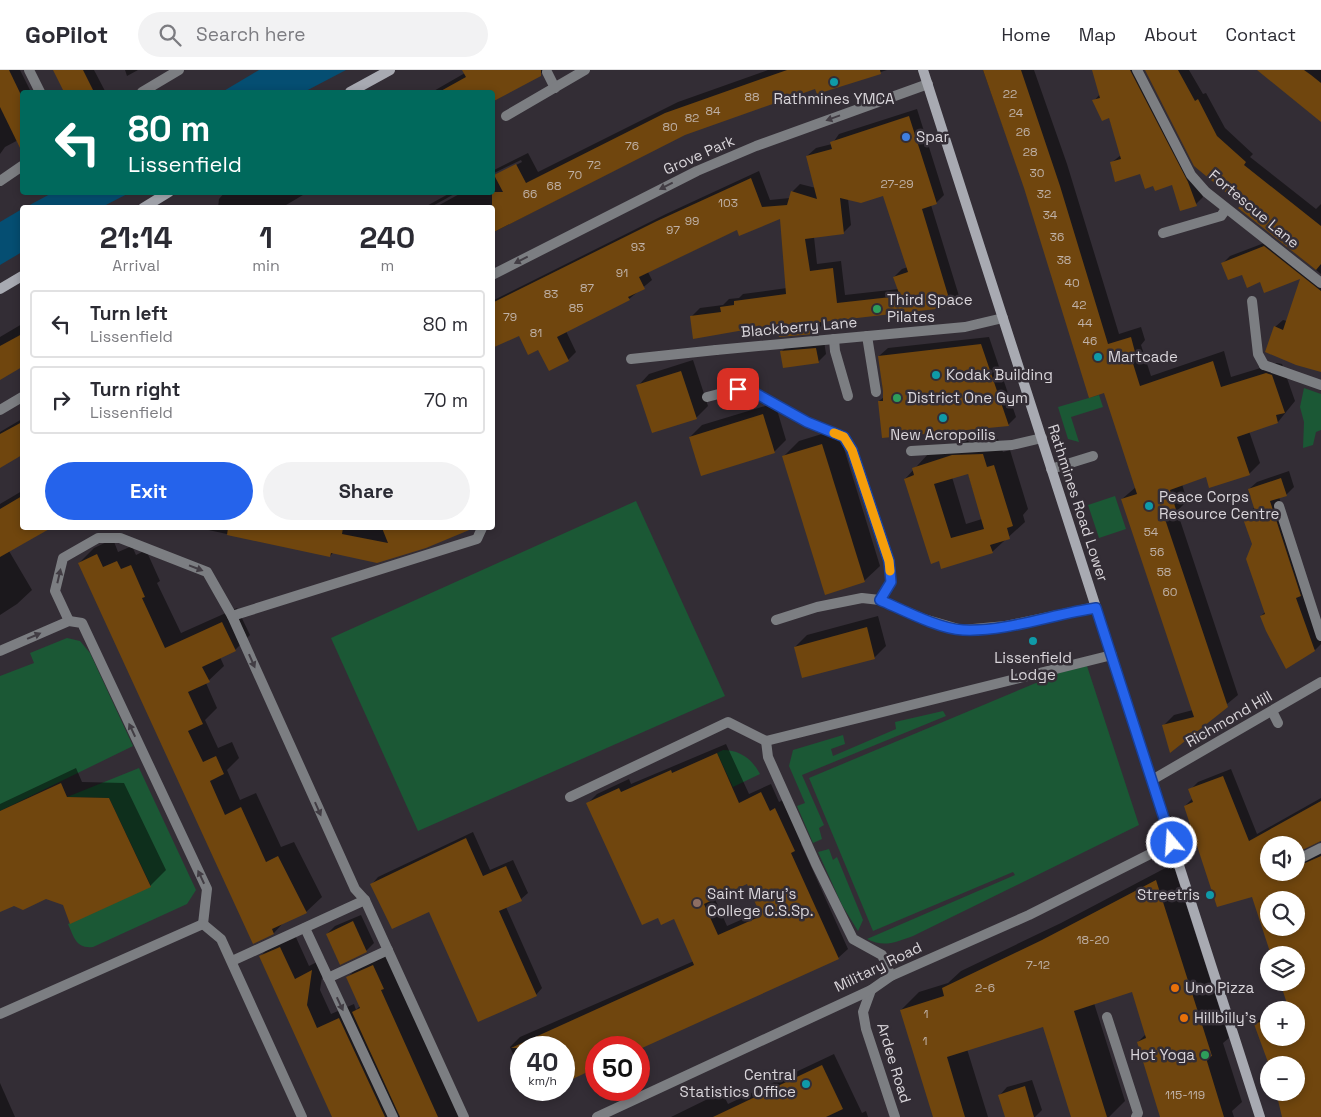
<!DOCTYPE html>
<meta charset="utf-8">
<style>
:root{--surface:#fff;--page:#f2f2f3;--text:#2b2b33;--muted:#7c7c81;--line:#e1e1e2;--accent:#2563eb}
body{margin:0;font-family:"Space Grotesk",sans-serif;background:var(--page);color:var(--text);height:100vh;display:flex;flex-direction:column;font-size:19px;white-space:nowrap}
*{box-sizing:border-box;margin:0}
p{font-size:16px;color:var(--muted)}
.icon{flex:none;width:28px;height:28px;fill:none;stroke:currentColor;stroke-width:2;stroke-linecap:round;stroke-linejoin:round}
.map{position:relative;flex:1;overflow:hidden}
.drawer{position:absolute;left:20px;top:135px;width:475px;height:325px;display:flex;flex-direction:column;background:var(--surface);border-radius:5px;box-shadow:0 2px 8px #0003}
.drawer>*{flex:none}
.top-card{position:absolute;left:20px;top:20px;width:475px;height:105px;border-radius:5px;box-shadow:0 2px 8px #0003;background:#00695c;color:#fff;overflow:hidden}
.tools{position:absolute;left:1260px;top:766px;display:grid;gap:10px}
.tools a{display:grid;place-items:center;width:45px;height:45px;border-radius:50%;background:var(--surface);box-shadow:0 2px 8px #0003;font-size:25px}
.speed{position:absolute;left:510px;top:966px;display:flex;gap:10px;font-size:25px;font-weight:700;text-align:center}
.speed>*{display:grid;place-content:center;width:65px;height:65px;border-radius:50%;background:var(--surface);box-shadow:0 2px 8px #0003;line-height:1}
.speed small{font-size:12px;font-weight:400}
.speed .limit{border:8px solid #d22;background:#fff;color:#111}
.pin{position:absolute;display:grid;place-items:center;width:42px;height:42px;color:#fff;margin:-21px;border-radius:10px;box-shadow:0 2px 8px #0006}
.me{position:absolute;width:55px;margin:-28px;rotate:342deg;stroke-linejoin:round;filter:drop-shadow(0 0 4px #0008)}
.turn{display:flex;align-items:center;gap:18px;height:105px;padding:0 25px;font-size:22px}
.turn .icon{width:65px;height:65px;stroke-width:2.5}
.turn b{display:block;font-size:35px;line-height:42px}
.eta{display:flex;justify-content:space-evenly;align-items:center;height:85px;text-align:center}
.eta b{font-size:30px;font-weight:800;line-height:35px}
.action{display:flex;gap:10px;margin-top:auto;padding:10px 25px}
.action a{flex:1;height:58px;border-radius:30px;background:var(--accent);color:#fff;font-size:20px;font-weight:800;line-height:58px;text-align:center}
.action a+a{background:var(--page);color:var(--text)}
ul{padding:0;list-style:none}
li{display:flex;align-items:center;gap:15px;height:68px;margin:0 10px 8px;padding:0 15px;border:2px solid var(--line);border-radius:5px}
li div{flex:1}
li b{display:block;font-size:19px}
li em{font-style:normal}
header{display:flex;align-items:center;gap:30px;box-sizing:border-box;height:70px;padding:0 25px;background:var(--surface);border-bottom:1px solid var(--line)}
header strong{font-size:24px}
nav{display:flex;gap:28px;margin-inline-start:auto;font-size:18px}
.search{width:350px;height:45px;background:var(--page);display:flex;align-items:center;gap:12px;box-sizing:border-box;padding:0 18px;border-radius:28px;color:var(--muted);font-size:19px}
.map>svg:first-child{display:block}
.green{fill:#1b5835}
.water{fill:#054e72}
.shadow{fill:#0007;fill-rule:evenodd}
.building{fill:#70460e;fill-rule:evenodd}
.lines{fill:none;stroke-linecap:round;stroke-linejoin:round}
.service{stroke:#7c7e82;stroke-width:10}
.minor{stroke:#7c7e82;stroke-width:10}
.secondary{stroke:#a8aab2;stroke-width:10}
.oneway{fill:#423d44}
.route-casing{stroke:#184099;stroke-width:12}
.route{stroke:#2563eb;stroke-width:9}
.slow{stroke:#f59e0b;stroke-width:9}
.culture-dot{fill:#0f9aa8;stroke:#332d35;stroke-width:2}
.shop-dot{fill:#3f7fe0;stroke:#332d35;stroke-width:2}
.leisure-dot{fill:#2e9e5b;stroke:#332d35;stroke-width:2}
.education-dot{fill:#8d6e63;stroke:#332d35;stroke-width:2}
.food-dot{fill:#e8710a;stroke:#332d35;stroke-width:2}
.labels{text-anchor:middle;stroke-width:5;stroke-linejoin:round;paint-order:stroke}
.number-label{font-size:12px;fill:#bfb1a7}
.poi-label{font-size:15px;fill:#d9d5da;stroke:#332d35;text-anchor:start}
.street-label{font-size:15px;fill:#d9d5da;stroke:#332d35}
</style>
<header>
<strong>GoPilot</strong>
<div class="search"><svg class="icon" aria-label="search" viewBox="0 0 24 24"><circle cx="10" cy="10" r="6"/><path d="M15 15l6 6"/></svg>Search here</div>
<nav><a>Home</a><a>Map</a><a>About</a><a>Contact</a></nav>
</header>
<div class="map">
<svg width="1321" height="1047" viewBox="0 0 1321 1047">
<rect width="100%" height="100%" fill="#332d35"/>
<g class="green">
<polygon points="1304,318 1321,324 1321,360 1316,362 1313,375 1303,378 1304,352 1300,337"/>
<polygon points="1099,325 1103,337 1071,347 1079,372 1068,369 1058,337"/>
<polygon points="1115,426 1126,459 1099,468 1088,435"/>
<polygon points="636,431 725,626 418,761 331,568"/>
<polygon points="67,568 80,571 90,583 133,676 0,741 0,606 34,593 30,583"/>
<path d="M 1087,596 L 1139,755 L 913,866 C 896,872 884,878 867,869 L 1015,805 L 1013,802 L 873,861 L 809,708 L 1043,610 L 1043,607 Z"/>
<polygon points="943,641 946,646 802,705 824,755 819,758 822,769 813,773 797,736 805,733 789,696 793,680 843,665 845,674 831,679 833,686 896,659 895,652"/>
<path d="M 723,680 C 740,680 752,689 760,704 L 733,717 L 717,683 Z"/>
<path d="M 139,698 L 196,820 L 187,834 L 93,877 C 76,879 74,867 68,854 L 151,816 L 109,728 L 67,727 Z"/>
<polygon points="829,779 833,790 837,787 863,850 858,861 842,835 818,782"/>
</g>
<g class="water">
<polygon points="259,0 346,0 304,22 222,22"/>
<polygon points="52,123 52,122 129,123 102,137 26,137"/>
<polygon points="22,139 22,182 0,195 0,152"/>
</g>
<g class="shadow">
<polygon points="0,0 20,0 31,22 22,22 22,68 5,77 0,84"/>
<polygon points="54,0 94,0 105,21 65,22"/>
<polygon points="125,0 138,0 127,6"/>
<polygon points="466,0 545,0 540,4 492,22 432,22 465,3"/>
<polygon points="768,0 887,0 817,22 816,18 685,64 492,163 492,138 434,138 463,122 492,122 492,107 522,92 521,90 492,104 492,101 528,83 538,102 678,32"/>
<polygon points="983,0 1034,0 1067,94 1119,264 1141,257 1145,270 1141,275 1151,306 1224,281 1231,307 1277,293 1282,294 1295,331 1278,352 1249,361 1260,393 1249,404 1206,406 1182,414 1187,431 1177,441 1238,625 1170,681 1163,656 1174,645 1193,640 1122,429 1136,417 1105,322 1025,118"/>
<polygon points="1093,0 1140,0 1195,104 1203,127 1196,134 1173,113 1154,114 1141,103 1111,93 1121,85 1109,47 1094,31 1100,24"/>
<polygon points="1146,0 1189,0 1203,24 1206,23 1225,58 1253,84 1250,87 1316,139 1321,134 1321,204 1240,138 1242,134"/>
<polygon points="1259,0 1321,0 1321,51"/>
<path d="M 917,39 L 944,125 L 936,133 L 931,135 L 959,226 L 951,234 L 936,238 L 821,251 L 822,255 L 814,263 L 692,246 L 700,238 L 723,235 L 729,229 L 739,228 L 743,224 L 787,218 L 782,147 L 738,159 L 648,202 L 652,210 L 629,229 L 566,261 L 576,282 L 568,290 L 539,278 L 519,264 L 492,277 L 492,231 L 666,144 L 759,101 L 770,130 L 790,128 L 792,122 L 800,114 L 816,118 L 807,86 L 816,78 L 832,74 L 839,64 ZM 884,125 L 908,197 L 902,199 L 894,207 L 899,219 L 845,225 L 841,191 L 817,194 L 814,167 L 843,163 L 851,155 L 848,129 Z"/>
<polygon points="225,122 308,122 281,138 218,138 219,129"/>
<polygon points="452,122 458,122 429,138 423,138"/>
<polygon points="1272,170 1321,209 1321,301 1275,257 1283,250 1287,251 1302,207 1260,211 1223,193 1230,186"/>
<polygon points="22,254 22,295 0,308 0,267"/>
<polygon points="989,267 1016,347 1008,355 879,331 884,327 879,286 888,278"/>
<polygon points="824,271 826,284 818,292 782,281 790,274"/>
<polygon points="693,290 708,336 696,348 638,316 649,304"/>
<polygon points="775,333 786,370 774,382 690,367 702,355"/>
<polygon points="22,349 22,384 0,396 0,362"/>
<polygon points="838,359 880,496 864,511 783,387 799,371"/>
<path d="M 998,369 L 1003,382 L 1010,380 L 1028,439 L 1023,445 L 1025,452 L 992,482 L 942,497 L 905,409 L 929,383 L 968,370 ZM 968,403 L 982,449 L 966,454 L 952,407 Z"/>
<polygon points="1289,401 1294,417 1286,425 1279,427 1308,518 1321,569 1321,574 1315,580 1261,546 1266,541 1253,474 1244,446 1255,437 1249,419 1257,412"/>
<polygon points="22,421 22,458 50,458 9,481 32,520 17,534 0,545 0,434"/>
<polygon points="199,458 458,458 448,467 333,483 330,486"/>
<polygon points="113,469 118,482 132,476 136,485 146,480 160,511 157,513 181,563 237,538 250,565 235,580 220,587 224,596 206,613 217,638 205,650 218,678 232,672 239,688 227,700 240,730 256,723 281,777 294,772 322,827 306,842 284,852 274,863 253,872 79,493 94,478"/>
<polygon points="878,546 886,576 874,588 795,577 807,565"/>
<path d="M 726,674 L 749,724 L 771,714 L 779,732 L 785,729 L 804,770 L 801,774 L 848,879 L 838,888 L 596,978 L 596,997 L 564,1011 L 564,978 L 521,978 L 521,1002 L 510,977 L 520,967 L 694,891 L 674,847 L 587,734 L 597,724 L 629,709 L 631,714 ZM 748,812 L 761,841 L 727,856 L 714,827 Z"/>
<polygon points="76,698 82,712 124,713 166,800 150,816 64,834 46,828 14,835 0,841 0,734"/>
<path d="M 1231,699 L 1257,764 L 1321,728 L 1321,771 L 1298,781 L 1301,788 L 1321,783 L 1321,1047 L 1284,1047 L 1277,1026 L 1296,1022 L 1296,995 L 1270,995 L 1255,954 L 1263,946 L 1269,945 L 1269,968 L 1296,968 L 1296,940 L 1284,940 L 1290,938 L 1296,912 L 1296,885 L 1272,885 L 1253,825 L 1185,736 L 1193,728 L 1190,720 L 1198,712 ZM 1269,775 L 1296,775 L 1296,802 L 1269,802 ZM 1269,830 L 1296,830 L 1296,858 L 1269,858 Z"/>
<polygon points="473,762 490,800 513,790 528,823 521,829 506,837 542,918 536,925 430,840 372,814 378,807"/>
<polygon points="1173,794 1229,968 1223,973 1242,1032 1232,1041 1234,1047 1162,1047 1138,972 1146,964 1133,921 1094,933 1125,1031 1109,1047 1073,1047 1043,955 967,979 988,1047 934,1047 901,940 919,922 948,913 961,901 1061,853"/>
<polygon points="361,845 374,873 366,881 327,864 335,856"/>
<polygon points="294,863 309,896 325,888 320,920 331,944 354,934 356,940 360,936 347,908 362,893 387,881 459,1047 334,1047 260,887 274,872"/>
<polygon points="834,984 862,1043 866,1041 868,1047 671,1047 722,1022 728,1034"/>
<polygon points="1032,1010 1042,1040 1035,1047 1006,1047 1000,1025 1007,1017"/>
<polygon points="0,1013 15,1047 0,1047"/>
<polygon points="529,1020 544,1020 532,1026"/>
</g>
<g class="building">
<polygon points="0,0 9,0 22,27 22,82 0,37"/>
<polygon points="53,0 83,0 94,22 64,22"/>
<polygon points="462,0 541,0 541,6 492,32 492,22 439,22 466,7"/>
<polygon points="787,0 880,0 881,4 817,24 815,19 685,65 492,163 492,122 503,122 494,105 516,94 526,113 665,43"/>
<polygon points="983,0 1021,0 1060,116 1108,274 1131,267 1135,282 1130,284 1140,316 1213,291 1221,317 1266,303 1272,305 1285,343 1276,345 1278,353 1237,367 1250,405 1209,418 1206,407 1170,420 1177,443 1164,446 1228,637 1170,683 1162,655 1194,647 1121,429 1137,424 1104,323 1089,328 1024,118"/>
<polygon points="1092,0 1130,0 1188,112 1197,136 1180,141 1172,115 1155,121 1153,116 1145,119 1140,104 1115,112 1110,92 1121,89 1109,48 1102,51 1092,30 1100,28"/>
<polygon points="1145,0 1178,0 1195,31 1198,29 1217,66 1246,92 1244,95 1321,156 1321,194 1316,200 1238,138 1241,135 1194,96"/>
<polygon points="1257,0 1304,0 1311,5 1321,13 1321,52"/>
<path d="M 909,46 L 937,134 L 922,139 L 951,235 L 936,239 L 813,253 L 814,264 L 779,267 L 777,257 L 768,258 L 767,256 L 693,269 L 690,246 L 721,242 L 720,237 L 734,235 L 734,231 L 786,224 L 780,149 L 739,166 L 737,160 L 639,207 L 645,219 L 628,227 L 630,230 L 557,267 L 569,291 L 549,301 L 538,280 L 528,285 L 519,266 L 492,278 L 492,233 L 657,151 L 751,108 L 762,137 L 787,135 L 791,121 L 817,129 L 806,86 L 832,79 L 830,72 ZM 883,126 L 908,202 L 893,207 L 900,226 L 837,233 L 833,198 L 810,201 L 805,169 L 844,164 L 840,128 L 861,133 Z"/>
<polygon points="1264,176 1321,221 1321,302 1296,295 1265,282 1274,256 1283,260 1300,209 1264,223 1260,212 1247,218 1242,205 1228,210 1221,193"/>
<polygon points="22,264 22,297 0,310 0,276"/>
<polygon points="981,274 1009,356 882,368 878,331 883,331 883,321 878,286"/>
<polygon points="816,278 819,293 783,298 780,281"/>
<polygon points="681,301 697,349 652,363 636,315"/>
<polygon points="763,344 775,383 701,406 689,367"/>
<polygon points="22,352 22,385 0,398 0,364"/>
<polygon points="822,374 865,512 825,525 782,386"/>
<path d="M 983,384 L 987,397 L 994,395 L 1013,456 L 1007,458 L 1010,469 L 990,475 L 993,483 L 941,499 L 939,491 L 931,494 L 904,409 L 914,405 L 912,398 L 952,385 ZM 968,404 L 984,459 L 951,468 L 934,414 Z"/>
<polygon points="1281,408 1287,426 1270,431 1301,526 1296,528 1315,581 1286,599 1266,561 1260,546 1265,544 1246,489 1252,474 1242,446 1255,441 1248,419"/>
<polygon points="22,426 22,458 51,458 0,487 0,439"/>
<polygon points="228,458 343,458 342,464 388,473 382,458 474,458 426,478 377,493 331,483 330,487 227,465"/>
<polygon points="97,484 103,497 117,491 121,499 131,495 145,527 142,528 165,578 222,552 236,581 202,597 210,612 188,622 203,654 188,661 203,692 216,686 224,704 210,711 225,745 241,737 266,792 278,786 307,843 272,859 274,864 253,874 78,493"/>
<polygon points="867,557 875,589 802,608 794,577"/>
<path d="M 717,683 L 739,733 L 761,722 L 770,741 L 775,738 L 795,781 L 791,783 L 839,889 L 642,978 L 596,978 L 596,998 L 564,1013 L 564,978 L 511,978 L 694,895 L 674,849 L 661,855 L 658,848 L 642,855 L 586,733 L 619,718 L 621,722 L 671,700 L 672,703 ZM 747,814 L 761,846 L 718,865 L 704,834 Z"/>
<path d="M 1223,706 L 1249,771 L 1321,731 L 1321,771 L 1296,783 L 1296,775 L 1269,775 L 1269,802 L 1296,802 L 1296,797 L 1321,786 L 1321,1047 L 1282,1047 L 1276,1022 L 1296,1022 L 1296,995 L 1269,995 L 1254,954 L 1269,949 L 1269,968 L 1296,968 L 1296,940 L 1289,940 L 1280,912 L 1296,912 L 1296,885 L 1271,885 L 1252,827 L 1217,837 L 1184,736 L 1193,732 L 1188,719 ZM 1269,830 L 1296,830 L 1296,858 L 1269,858 Z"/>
<polygon points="61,713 67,727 109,728 151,817 70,854 63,835 46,829 23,840 14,836 0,842 0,741"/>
<polygon points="466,768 483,806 506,796 522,831 499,841 537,926 478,952 429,842 392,859 370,814"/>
<polygon points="1156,810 1212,986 1206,988 1224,1047 1160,1047 1137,972 1146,968 1132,922 1074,941 1107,1047 1071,1047 1043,957 947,987 965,1047 933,1047 900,940 944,926 942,918 1042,870"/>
<polygon points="353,851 367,882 340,895 326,864"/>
<polygon points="280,877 295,909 312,900 307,935 317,958 339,948 385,1047 332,1047 259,886"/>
<polygon points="373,895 384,919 381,920 438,1047 400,1047 352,942 360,938 346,907"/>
<polygon points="822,995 843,1039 826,1047 713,1047"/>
<polygon points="1025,1016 1034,1047 1005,1047 998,1025"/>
</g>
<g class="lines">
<g class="service">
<polyline points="1137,0 1191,105 1206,122 1321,213"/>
<polyline points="547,2 555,18"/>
<polyline points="506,46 585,0"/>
<polyline points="1163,163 1221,146 1226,139"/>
<polyline points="1252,231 1258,284 1264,295"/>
<polyline points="867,266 876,322"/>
<polyline points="834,269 835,281 848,326"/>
<polyline points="631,289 716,280"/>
<polyline points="911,381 1012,375 1042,368"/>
<polyline points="1051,399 1093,386"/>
<polyline points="1279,436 1321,566"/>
<polyline points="232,546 477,469 482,458"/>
<polyline points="69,551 55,521 63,488 98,468 120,468 207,502 232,546 355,819 365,830 464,1047"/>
<polyline points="0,581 69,551 82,553 207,819 203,854"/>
<polyline points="1272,641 1278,653"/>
<polyline points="570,727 728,652 766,671"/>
<polyline points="1297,790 1321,778"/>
<polyline points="203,854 221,869 302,1047"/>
<polyline points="305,858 393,1047"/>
<polyline points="232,891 365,830"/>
<polyline points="891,906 882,885 853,869 816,794 768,687 766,671 1112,585"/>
<polyline points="328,908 388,880"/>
<polyline points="0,944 203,854"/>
<polyline points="1107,947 1138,1043 1136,1047"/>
</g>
<g class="minor">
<polyline points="29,0 40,22"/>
<polyline points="142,22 179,0"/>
<polyline points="0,111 22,96"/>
<polyline points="492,205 697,101 756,76 928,14"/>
<polyline points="716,280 965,257 1003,248"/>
<polyline points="1264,295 1321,315"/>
<polyline points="707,327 738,319 757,324 807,352 844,367 852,380 889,491 891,512 880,530"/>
<polyline points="0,340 22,327"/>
<polyline points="776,550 817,537 862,528 880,530 924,549 962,560 1006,556 1096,537"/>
<polyline points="1152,710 1321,612"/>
<polyline points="871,920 863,942 866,959 895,1047"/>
<polyline points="597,1047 871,920 891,906 1029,845 1172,773"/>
</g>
<g class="secondary">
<polyline points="923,0 1260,1047"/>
<polyline points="350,22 390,0"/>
<polyline points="143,138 169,122"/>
<polyline points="0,219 22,206"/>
</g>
</g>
<defs><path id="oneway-solid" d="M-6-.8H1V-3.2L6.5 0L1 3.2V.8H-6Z" transform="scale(1.25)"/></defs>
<g class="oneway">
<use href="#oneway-solid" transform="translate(833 48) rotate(160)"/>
<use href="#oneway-solid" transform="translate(666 116) rotate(153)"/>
<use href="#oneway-solid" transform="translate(521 190) rotate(153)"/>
<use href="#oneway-solid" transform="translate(196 498) rotate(21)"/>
<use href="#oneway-solid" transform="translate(59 506) rotate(-77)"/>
<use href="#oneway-solid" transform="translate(34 566) rotate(-23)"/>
<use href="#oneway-solid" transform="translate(252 591) rotate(66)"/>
<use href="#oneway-solid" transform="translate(132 660) rotate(-115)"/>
<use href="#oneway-solid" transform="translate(318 739) rotate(66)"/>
<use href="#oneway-solid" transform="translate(201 807) rotate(-115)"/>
<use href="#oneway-solid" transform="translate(340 934) rotate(65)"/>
</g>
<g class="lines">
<defs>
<path id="route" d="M 738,319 L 757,324 L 807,352 L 844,367 L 852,380 L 889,491 L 891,512 L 880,530 C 903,540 939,559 963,560 C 1007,562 1053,544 1096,538 L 1172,773"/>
</defs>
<use href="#route" class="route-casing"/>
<use href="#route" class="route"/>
<polyline class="slow" points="834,363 844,367 852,380 889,491 890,501"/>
</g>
<g class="culture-dot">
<circle cx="834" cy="12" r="5"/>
<circle cx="1098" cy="287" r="5"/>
<circle cx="936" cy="305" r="5"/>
<circle cx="943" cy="348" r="5"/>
<circle cx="1149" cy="436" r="5"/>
<circle cx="1033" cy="571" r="5"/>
<circle cx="1210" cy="825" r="5"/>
<circle cx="806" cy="1014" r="5"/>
</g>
<circle class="shop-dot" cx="906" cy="67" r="5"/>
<g class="leisure-dot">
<circle cx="877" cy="239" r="5"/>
<circle cx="897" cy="328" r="5"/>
<circle cx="1205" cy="985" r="5"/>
</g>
<circle class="education-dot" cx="697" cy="833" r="5"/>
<g class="food-dot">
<circle cx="1175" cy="918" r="5"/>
<circle cx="1184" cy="948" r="5"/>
</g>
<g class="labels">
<g class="number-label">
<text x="1010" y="28">22</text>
<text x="752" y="31">88</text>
<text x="713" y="45">84</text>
<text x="1016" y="47">24</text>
<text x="692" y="52">82</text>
<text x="670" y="61">80</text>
<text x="1023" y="66">26</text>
<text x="632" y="80">76</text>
<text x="1030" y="86">28</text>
<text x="594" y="99">72</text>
<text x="1037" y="107">30</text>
<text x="575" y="109">70</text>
<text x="897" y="118">27-29</text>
<text x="554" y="120">68</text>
<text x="530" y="128">66</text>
<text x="1044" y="128">32</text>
<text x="728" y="137">103</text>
<text x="1050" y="149">34</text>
<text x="692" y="155">99</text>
<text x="673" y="164">97</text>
<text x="1057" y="171">36</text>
<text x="638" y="181">93</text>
<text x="1064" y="194">38</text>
<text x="622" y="207">91</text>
<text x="1072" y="217">40</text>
<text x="587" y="222">87</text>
<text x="551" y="228">83</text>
<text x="1079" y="239">42</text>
<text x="576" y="242">85</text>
<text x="510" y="251">79</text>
<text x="1085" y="257">44</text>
<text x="536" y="267">81</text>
<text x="1090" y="275">46</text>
<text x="1151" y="466">54</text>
<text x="1157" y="486">56</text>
<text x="1164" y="506">58</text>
<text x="1170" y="526">60</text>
<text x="1093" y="874">18-20</text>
<text x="1038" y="899">7-12</text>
<text x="985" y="922">2-6</text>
<text x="926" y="948">1</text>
<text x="925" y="975">1</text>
<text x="1185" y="1029">115-119</text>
</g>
<g class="poi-label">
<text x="834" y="34" text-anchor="middle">Rathmines YMCA</text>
<text x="916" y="72">Spar</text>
<text x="887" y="235">Third Space<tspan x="887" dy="17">Pilates</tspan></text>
<text x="1108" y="292">Martcade</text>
<text x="946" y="310">Kodak Building</text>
<text x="907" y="333">District One Gym</text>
<text x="943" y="370" text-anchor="middle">New Acropoilis</text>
<text x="1159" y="432">Peace Corps<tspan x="1159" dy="17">Resource Centre</tspan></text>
<text x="1033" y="593" text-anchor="middle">Lissenfield<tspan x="1033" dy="17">Lodge</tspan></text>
<text x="707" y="829">Saint Mary's<tspan x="707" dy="17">College C.S.Sp.</tspan></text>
<text x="1200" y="830" text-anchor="end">Streetris</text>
<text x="1185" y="923">Uno Pizza</text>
<text x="1194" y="953">Hillbilly's</text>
<text x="1195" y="990" text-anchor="end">Hot Yoga</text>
<text x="796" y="1010" text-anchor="end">Central<tspan x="796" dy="17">Statistics Office</tspan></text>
</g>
<g class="street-label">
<text transform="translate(699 85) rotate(-24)" y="5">Grove Park</text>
<text transform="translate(1254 139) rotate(40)" y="5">Fortescue Lane</text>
<text transform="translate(799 257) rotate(-5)" y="5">Blackberry Lane</text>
<text transform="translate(1078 433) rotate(72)" y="5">Rathmines Road Lower</text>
<text transform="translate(1229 649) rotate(-30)" y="5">Richmond Hill</text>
<text transform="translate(878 897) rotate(-26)" y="5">Military Road</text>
<text transform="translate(894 993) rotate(73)" y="5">Ardee Road</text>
</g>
</g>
</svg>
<div class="tools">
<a><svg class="icon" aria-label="sound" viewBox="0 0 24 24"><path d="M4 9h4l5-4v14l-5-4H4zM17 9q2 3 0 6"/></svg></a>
<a><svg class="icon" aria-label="search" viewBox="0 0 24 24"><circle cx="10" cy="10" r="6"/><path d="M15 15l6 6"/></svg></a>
<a><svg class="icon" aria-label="layers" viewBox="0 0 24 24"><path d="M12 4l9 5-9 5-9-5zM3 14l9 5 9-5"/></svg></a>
<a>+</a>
<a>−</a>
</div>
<div class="speed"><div>40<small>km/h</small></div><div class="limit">50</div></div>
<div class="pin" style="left:738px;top:319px;background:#d93025"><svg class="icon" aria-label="arrive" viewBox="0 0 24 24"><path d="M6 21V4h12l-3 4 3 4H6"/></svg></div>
<svg class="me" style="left:1172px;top:773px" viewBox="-20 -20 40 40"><circle r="17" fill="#2563eb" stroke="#fff" stroke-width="3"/><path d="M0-11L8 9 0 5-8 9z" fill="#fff"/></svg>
<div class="top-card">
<div class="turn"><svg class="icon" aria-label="left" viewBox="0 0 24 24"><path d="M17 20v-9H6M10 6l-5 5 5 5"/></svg><div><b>80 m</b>Lissenfield</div></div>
</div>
<section class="drawer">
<div class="eta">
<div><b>21:14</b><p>Arrival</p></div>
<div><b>1</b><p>min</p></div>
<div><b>240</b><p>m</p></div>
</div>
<ul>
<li><svg class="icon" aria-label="left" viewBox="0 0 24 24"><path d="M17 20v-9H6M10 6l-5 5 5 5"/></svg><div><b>Turn left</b><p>Lissenfield</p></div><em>80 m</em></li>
<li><svg class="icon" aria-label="right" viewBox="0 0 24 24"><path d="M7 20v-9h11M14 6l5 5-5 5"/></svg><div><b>Turn right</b><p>Lissenfield</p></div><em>70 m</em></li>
</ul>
<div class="action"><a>Exit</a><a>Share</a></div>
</section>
</div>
